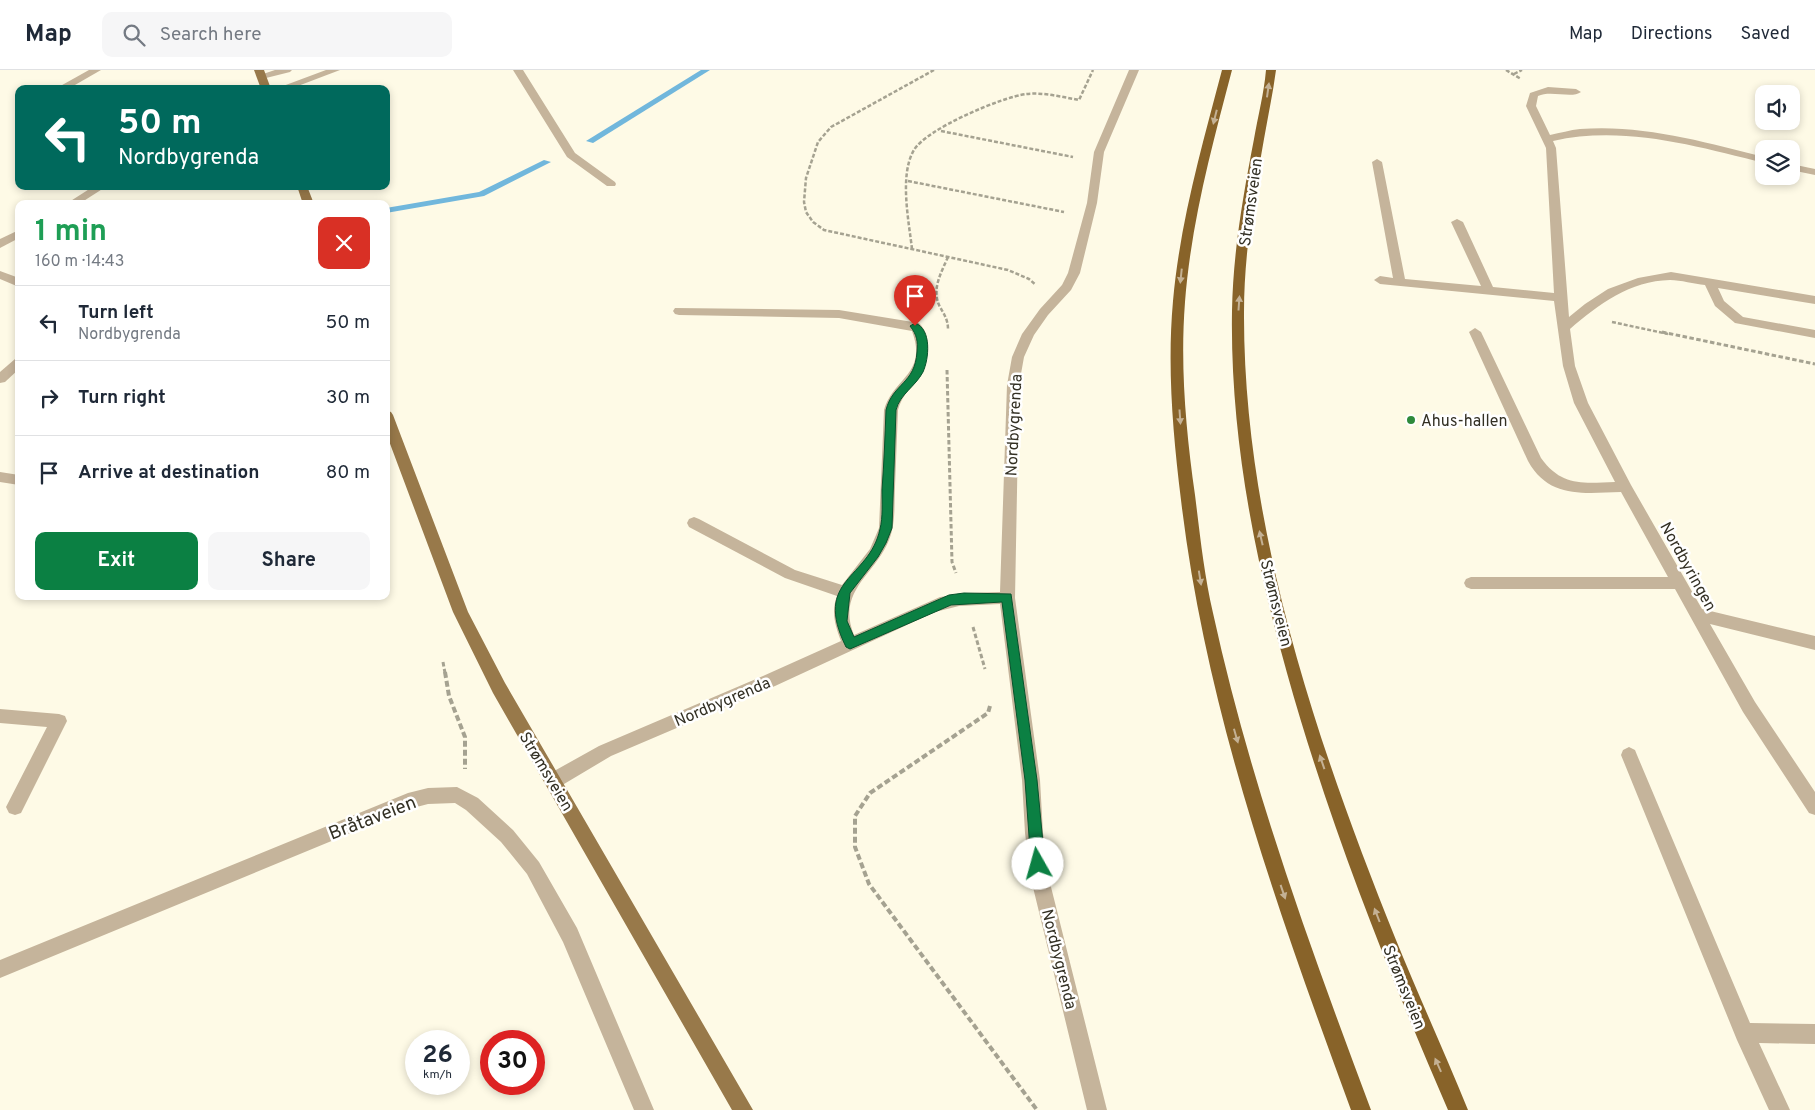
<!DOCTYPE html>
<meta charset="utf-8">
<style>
:root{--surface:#fff;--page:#f6f6f7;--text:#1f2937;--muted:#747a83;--line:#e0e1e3;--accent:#0b8043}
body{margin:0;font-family:Overpass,sans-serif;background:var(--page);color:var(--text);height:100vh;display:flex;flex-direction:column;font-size:19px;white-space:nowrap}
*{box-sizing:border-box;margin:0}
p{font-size:16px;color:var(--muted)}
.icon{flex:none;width:28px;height:28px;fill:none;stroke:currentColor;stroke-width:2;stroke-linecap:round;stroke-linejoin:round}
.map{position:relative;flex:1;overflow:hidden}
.details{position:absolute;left:15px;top:130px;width:375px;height:400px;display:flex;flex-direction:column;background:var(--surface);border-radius:10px;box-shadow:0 2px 8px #0003}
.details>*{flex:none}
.hud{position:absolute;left:15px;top:15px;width:375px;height:105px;border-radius:10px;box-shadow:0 2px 8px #0003;background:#00695c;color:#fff;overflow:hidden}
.controls{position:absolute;left:1755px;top:15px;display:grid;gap:10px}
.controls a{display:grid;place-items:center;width:45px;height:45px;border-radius:10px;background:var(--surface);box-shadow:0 2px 8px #0003;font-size:25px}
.speed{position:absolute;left:405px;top:960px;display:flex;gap:10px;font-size:25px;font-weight:700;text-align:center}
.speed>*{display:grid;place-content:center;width:65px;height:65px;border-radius:50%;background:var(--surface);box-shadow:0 2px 8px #0003;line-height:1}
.speed small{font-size:12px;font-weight:400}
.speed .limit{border:8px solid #d22;background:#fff;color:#111}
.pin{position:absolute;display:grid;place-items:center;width:42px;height:42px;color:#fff;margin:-51px -21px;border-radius:50% 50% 50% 0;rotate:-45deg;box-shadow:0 0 5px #0007}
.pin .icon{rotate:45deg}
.me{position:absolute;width:55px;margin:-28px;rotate:353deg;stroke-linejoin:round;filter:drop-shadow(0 0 4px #0008)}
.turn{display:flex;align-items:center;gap:18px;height:105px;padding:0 20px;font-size:22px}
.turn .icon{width:65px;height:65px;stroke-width:2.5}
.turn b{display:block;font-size:35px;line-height:42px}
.round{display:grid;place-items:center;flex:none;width:52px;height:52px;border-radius:10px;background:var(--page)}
.overview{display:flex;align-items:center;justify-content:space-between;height:85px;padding:0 20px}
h1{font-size:30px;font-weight:700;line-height:38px;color:#1e9e55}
.action{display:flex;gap:10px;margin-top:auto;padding:10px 20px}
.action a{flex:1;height:58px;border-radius:10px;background:var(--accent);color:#fff;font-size:20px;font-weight:700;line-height:58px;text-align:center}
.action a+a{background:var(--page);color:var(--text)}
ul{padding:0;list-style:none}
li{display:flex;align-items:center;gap:15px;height:75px;padding:0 20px;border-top:1px solid var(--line)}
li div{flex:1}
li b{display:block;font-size:19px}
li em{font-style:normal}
header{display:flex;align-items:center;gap:30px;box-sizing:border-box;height:70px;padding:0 25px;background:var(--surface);border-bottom:1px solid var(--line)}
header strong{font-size:24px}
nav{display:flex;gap:28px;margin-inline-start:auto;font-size:18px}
.search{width:350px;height:45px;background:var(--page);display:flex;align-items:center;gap:12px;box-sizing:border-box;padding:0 18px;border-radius:10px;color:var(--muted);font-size:19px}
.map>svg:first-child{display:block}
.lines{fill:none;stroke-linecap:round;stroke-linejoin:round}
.stream{fill:#71b7dc;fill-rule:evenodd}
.path-far2{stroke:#a5a291;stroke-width:2.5;stroke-dasharray:4 2;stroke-linecap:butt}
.path-far1{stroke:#a5a291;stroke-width:3;stroke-dasharray:4.5 2.5;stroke-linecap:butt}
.path{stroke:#a5a291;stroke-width:4;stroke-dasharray:6 3;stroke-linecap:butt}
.minor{fill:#c5b49b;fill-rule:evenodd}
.major{fill:#98794a;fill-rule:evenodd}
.highway{fill:#886329;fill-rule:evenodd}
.oneway{fill:#c4b194}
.route{fill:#0b8043;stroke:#07532c}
.poi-dot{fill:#2e8a3b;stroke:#fff;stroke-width:2}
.labels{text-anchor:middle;stroke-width:5;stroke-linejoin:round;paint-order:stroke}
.street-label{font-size:16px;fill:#333024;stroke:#fff}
.poi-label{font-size:16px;fill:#333024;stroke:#fff;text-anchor:start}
.near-street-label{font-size:19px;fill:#333024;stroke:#fff}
</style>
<header>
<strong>Map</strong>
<div class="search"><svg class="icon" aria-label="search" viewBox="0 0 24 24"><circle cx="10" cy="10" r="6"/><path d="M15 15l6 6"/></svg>Search here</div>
<nav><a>Map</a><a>Directions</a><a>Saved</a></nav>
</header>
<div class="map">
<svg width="1815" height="1040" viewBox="0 0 1815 1040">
<rect width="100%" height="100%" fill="#fefae6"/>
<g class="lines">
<g class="stream">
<polygon points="701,0 710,0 593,73 586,71"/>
<polygon points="544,90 551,92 484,126 386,143 386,138 479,122"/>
</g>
<g class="path-far2">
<polyline points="934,0 831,57 818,72 806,108 804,132 806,142 813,152 824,160 1008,200 1029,209 1036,215"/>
<polyline points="1506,0 1521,9"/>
<polyline points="1514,4 1522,0"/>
<polyline points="941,61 1073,87"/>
<polyline points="908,111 1064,142"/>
<path d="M 912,179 C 909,152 899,105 914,80 C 926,59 1002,27 1026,24 C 1043,22 1062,27 1079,30 L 1093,0"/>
<path d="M 948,187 C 941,203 931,220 940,237 C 944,244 948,250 948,259"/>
<polyline points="1612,252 1668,264"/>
</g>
<g class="path-far1">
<polyline points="1662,262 1815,294"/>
<polyline points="947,300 952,492 956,503"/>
<polyline points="973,557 985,599"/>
<polyline points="443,592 445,603"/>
</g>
<g class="path">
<polyline points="445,602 449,626 465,667 465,699"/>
<polyline points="990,636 988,643 870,723 855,746 855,777 869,814 1037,1040"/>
</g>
<g class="minor">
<polygon points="89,0 101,0 68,19 55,19"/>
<polygon points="275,0 292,0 290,2 262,9 257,6"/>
<polygon points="326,0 340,0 290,19 275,19"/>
<polygon points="513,0 523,0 575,83 615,112 616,114 615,116 607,116 567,87"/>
<path d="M 1129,0 L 1139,0 L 1104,82 L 1097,133 L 1080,203 L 1071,220 L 1048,245 L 1034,265 L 1024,287 L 1019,315 L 1015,528 L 1040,710 L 1043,763 L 1049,809 L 1107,1040 L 1087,1040 L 1031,809 L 1025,763 L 1022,710 L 1000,534 L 959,536 L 935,542 L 775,616 L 611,686 L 559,717 L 553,719 L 547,717 L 544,711 L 547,705 L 599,676 L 763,606 L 841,571 C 835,555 831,542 837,526 L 785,508 L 689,457 L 687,453 L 689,449 L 694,447 L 699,449 L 795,500 L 842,515 L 870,479 L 879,458 L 884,340 C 893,308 928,304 912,261 L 839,248 L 679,245 L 675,244 L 673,241 L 675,238 L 839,240 L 919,253 C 926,260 928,269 928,278 C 926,315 905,314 898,340 C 897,366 896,391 895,417 C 894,434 896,453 889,470 C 875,505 836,521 854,565 L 940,527 L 968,523 L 1000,522 L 1007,315 L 1012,287 L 1022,264 L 1040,239 L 1062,215 L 1068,203 L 1087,133 L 1094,82 Z"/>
<path d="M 1548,17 L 1576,19 L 1581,22 C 1572,29 1551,20 1538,26 L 1536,36 L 1550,65 C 1560,63 1570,60 1580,59 C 1642,54 1705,72 1764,87 L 1764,93 C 1696,76 1623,55 1553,71 L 1556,78 L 1569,247 L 1585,234 L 1608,219 L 1638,208 L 1671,202 L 1815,226 L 1815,234 L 1718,218 L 1724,231 L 1743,247 L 1815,260 L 1815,268 L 1735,253 L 1715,236 L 1705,215 C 1694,214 1681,210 1670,210 C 1630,211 1599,234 1570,259 L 1575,296 L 1588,333 L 1631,415 L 1702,539 L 1815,566 L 1815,580 L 1710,554 L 1755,632 L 1815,722 L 1815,745 L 1809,743 L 1743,642 L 1675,519 L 1471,519 L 1466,517 L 1464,513 L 1466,509 L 1471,507 L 1668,507 L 1621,422 C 1584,423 1549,429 1528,391 L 1469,262 L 1475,258 L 1481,262 L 1541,388 C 1562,417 1583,413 1615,412 L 1574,333 L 1563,296 L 1554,231 L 1380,214 L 1374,210 L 1380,206 L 1393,208 L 1372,92 L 1377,89 L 1382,92 L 1405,209 L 1481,216 L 1451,152 L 1457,149 L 1463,152 L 1493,217 L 1554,223 L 1546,78 L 1526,36 L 1530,23 Z"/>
<polygon points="1791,94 1815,99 1815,105 1791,100"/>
<polygon points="94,116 107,116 79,134 66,134"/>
<polygon points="19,160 19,168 0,178 0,169"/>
<polygon points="0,201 19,208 19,217 0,209"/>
<polygon points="19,288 19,299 5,312 0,313 0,302 15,289"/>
<polygon points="0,402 19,405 19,415 0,412"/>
<polygon points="0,639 59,644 65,646 67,651 21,743 15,745 9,743 6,737 47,657 0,653"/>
<polygon points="1629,677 1635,680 1637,685 1750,953 1815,954 1815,974 1759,973 1790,1040 1769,1040 1737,970 1621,685 1623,680"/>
<polygon points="457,717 478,728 513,760 539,792 577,858 654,1040 634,1040 563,872 527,804 501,772 466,740 455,733 428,734 409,739 0,908 0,890 408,723 428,718"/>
</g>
<g class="major">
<polygon points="254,0 264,0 271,19 261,19"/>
<polygon points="297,116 307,116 314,134 303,134"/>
<polygon points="386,340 391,342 393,345 468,542 505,613 753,1040 732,1040 493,623 453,542 386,363"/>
</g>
<g class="highway">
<path d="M 1222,0 L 1232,0 C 1212,76 1191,153 1185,232 C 1180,297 1186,361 1195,425 C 1200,465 1204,504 1213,543 C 1250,713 1310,877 1371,1040 L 1351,1040 C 1278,841 1206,641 1181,430 C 1173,364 1167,298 1173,231 C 1180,152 1202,76 1222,0 Z"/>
<path d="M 1266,0 L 1276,0 C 1273,23 1268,46 1264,69 C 1254,126 1244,184 1244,242 C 1243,456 1317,674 1396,870 C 1419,927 1445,983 1468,1040 L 1448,1040 C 1386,897 1329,753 1287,603 C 1254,486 1230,364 1232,241 C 1233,183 1243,126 1254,69 C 1258,46 1264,23 1266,0 Z"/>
</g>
</g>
<defs><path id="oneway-solid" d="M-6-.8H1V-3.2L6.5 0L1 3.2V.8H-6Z" transform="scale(1.25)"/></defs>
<g class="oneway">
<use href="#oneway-solid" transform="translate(1268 20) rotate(-82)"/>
<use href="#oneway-solid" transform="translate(1215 47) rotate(104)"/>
<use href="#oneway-solid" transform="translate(1181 206) rotate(96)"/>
<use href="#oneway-solid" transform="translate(1239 233) rotate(-86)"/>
<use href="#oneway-solid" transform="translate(1180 347) rotate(86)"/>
<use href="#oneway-solid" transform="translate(1261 468) rotate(-103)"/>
<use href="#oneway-solid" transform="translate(1200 508) rotate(81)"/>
<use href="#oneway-solid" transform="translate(1236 666) rotate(74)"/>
<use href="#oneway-solid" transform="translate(1322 692) rotate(-109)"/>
<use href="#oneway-solid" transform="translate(1283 822) rotate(71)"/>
<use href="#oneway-solid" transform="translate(1377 845) rotate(-111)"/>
<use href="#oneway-solid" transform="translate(1438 995) rotate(-114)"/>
</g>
<path class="route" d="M 915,253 C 932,259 929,289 923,302 C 915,317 900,324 896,340 L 892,458 L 886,473 L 878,487 L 850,523 L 847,551 L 854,567 L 949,525 L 964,523 L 1011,524 L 1037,710 L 1045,794 L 1043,798 L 1038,800 L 1033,798 L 1031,794 L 1025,710 L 1002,532 L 951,535 L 850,579 L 846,577 C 812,508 869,510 880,459 C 883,447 882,433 882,420 C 884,393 885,367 886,340 C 893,313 915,314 917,282 C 918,271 917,265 910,256 Z"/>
<circle class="poi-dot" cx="1411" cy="350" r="5"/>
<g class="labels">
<g class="street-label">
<text transform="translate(1250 132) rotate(-82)" y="6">Strømsveien</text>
<text transform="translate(1013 355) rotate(-87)" y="6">Nordbygrenda</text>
<text transform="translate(1689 496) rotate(61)" y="6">Nordbyringen</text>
<text transform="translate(1277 533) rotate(76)" y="6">Strømsveien</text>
<text transform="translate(722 631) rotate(-23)" y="6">Nordbygrenda</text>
<text transform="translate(547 701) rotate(59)" y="6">Strømsveien</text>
<text transform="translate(1060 889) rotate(76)" y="6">Nordbygrenda</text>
<text transform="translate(1405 917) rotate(68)" y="6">Strømsveien</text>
</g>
<g class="poi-label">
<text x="1421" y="356">Ahus-hallen</text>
</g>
<g class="near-street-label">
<text transform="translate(372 747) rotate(-21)" y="7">Bråtaveien</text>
</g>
</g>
</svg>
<div class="controls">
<a><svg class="icon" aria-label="sound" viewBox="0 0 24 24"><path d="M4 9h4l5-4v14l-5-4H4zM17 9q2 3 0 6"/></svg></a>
<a><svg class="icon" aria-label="layers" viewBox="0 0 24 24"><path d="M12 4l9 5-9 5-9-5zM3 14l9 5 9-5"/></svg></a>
</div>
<div class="speed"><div>26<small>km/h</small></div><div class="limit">30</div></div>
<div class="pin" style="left:915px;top:256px;background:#d93025"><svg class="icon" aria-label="arrive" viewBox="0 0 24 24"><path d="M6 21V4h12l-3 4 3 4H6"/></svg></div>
<svg class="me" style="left:1038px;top:794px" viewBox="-20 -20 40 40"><circle r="19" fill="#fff"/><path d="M0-13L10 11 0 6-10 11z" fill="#0b8043"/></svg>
<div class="hud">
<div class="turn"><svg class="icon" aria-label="left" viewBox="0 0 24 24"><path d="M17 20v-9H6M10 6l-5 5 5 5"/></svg><div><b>50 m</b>Nordbygrenda</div></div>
</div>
<section class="details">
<div class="overview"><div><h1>1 min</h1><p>160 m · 14:43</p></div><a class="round" style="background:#d93025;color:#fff"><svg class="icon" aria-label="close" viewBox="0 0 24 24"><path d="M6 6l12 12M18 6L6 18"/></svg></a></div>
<ul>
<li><svg class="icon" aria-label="left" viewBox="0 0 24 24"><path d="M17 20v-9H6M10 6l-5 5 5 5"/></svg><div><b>Turn left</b><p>Nordbygrenda</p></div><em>50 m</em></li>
<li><svg class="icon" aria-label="right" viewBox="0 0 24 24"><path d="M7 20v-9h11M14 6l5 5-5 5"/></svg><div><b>Turn right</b></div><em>30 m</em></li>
<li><svg class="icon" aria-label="arrive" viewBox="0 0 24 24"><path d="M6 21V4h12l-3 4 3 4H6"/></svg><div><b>Arrive at destination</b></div><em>80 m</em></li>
</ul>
<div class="action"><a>Exit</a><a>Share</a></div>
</section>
</div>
